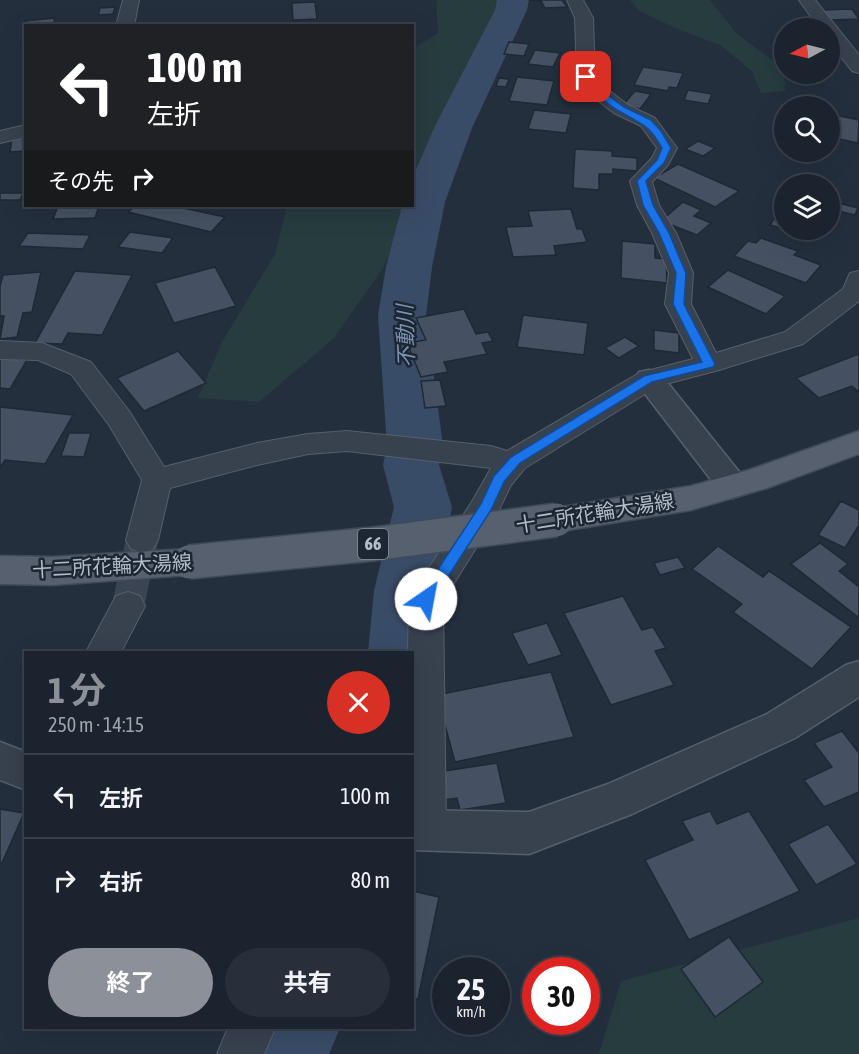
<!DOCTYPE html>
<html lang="ja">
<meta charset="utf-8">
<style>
:root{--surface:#1b232e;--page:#282f3a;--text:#f1f3f6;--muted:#a0a4aa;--line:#39404a;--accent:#8c9099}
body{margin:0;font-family:"Asap Condensed","Noto Sans JP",sans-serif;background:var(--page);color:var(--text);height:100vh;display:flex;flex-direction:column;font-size:22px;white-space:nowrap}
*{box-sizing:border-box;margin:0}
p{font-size:20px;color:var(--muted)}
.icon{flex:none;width:33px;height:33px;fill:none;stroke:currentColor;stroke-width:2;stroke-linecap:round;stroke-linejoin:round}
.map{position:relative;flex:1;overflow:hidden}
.sheet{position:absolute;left:24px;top:651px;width:390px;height:378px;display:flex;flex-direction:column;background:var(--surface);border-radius:0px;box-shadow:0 6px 24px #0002,0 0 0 2px var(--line)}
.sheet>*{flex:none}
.hud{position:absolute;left:24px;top:24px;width:390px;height:183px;border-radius:0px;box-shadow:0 6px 24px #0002,0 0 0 2px var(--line);background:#202124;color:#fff;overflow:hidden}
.needle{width:39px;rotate:263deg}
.buttons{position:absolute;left:774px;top:18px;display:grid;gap:12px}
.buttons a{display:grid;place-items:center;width:66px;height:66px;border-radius:50%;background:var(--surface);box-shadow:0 6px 24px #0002,0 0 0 2px var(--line);font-size:30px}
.speed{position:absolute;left:432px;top:957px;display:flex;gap:12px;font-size:30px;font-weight:700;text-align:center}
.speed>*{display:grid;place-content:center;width:78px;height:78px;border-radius:50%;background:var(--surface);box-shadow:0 6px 24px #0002,0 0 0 2px var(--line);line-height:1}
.speed small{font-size:15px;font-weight:400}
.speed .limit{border:9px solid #d22;background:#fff;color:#111}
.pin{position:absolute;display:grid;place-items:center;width:51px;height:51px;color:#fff;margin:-26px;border-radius:12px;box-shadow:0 3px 9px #0006}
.me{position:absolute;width:66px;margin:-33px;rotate:33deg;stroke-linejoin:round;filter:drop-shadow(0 0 4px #0008)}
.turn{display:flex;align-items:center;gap:21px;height:126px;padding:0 24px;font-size:27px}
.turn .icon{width:78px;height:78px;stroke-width:2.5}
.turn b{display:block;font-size:42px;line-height:51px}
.then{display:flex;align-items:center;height:57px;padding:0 24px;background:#0003;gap:12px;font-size:22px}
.round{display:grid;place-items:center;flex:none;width:63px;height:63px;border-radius:32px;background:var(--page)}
.head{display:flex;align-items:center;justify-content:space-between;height:102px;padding:0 24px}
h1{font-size:36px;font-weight:700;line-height:45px;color:var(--accent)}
.primary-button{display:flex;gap:12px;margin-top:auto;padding:12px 24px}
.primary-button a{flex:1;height:69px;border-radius:36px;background:var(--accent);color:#fff;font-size:24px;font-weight:700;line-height:69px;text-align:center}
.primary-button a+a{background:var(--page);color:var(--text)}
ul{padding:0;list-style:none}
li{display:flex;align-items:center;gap:18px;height:84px;padding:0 24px;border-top:2px solid var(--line)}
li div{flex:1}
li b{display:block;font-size:22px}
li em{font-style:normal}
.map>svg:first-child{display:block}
.green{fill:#263c3f}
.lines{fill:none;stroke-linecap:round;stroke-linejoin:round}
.river{fill:#394c67;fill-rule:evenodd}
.building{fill:#455162;stroke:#1f2835;stroke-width:1.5}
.minor-tunnel{stroke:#3a4453;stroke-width:32;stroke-dasharray:32 16;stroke-linecap:butt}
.minor-casing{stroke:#565f6c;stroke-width:2}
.tertiary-casing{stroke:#565f6c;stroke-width:3}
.primary-casing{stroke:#414a57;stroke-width:3}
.minor{fill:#38414e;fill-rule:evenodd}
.tertiary{fill:#38414e;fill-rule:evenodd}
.primary{fill:#56606e;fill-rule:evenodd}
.primary-bridge-casing{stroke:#414a57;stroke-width:36;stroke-linecap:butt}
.primary-bridge{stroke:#56606e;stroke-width:33}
.route{fill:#1a73e8;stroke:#114b97;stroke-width:1.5}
.labels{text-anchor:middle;stroke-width:5;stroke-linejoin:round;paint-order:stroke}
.shield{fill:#1d2633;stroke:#878f9c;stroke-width:1.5}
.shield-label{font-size:18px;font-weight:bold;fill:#b4bcc9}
.street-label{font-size:20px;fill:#b4bcc9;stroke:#1d2633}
.water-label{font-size:21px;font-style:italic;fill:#7c92b1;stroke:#1d2633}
</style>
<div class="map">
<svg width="859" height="1054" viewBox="0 0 859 1054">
<rect width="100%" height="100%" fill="#242f3e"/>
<g class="green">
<polygon points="436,0 507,0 459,99 419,192 383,268 334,338 259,402 198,398 222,342 275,254 287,206 412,206 413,49 438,33"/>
<polygon points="630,0 710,0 737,34 784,69 785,91 761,93 752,71 720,45 677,29 638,10"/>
<polygon points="859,918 859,1054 599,1054 621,981"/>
</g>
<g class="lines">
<g class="river">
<polygon points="497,0 529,0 527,10 472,128 445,202 432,267 426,315 443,446 439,465 452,507 438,591 434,652 425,672 412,676 412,652 368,652 374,591 394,507 383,465 387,446 378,315 386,267 402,206 412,206 412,179 434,128 495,10"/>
<polygon points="251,1028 340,1028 329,1054 240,1054"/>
</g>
</g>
<g class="building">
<polygon points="529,0 562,0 567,7 545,8 541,1"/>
<polygon points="315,2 317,19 293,20 292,3"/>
<polygon points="115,7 113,14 98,15 100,8"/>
<polygon points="852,9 859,19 830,20 821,10"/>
<polygon points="54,18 55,26 26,26 25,37 25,21"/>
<polygon points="509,42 529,44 524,56 504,54"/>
<polygon points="535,50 560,53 553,67 528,64"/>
<polygon points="643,67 683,73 677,88 669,87 668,91 634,85"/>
<polygon points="517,77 554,81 547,105 509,101"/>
<polygon points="499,78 509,79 506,87 496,86"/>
<polygon points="688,90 712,94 708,104 684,100"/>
<polygon points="635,91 651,94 640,109 623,105"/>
<polygon points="534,110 571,114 566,133 528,129"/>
<polygon points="830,114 859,120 858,143 830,137"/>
<polygon points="26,138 26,151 10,152 12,139"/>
<polygon points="698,141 715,148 703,156 685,149"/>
<polygon points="575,149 612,151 612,156 637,158 637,171 613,169 613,174 599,174 599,190 573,188"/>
<polygon points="678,164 739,191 715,207 654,178"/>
<polygon points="0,193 23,193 20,200 0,200"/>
<polygon points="830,201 858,208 855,215 830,209"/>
<polygon points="683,202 701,210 694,216 711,223 697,235 661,221"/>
<polygon points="784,204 784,229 770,225"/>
<polygon points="58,206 99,206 95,218 53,219"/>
<polygon points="135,206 174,206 225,217 211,232 128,212"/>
<polygon points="571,209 577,229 582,229 587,242 554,246 556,255 513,257 506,227 532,226 528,211"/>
<polygon points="130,232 173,238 162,253 118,247"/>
<polygon points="28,233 90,235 83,249 19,246"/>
<polygon points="761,238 798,251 794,255 821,265 806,283 734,256 748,241 756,243"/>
<polygon points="622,241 655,244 655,258 666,259 667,283 621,278"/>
<polygon points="215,267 236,306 174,323 155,283"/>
<polygon points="728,270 785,296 766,314 708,287"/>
<polygon points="75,271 132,275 102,335 68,333 62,344 35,343"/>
<polygon points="41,272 32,312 23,313 17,337 0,339 4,316 0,316 0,286 3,275"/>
<polygon points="464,309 476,334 488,332 493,341 482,343 487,354 444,362 448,372 421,377 407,343 426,340 416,318"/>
<polygon points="523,315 588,323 584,355 517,347"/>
<polygon points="654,330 679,333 679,353 654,350"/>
<polygon points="625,337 639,346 619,358 605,348"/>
<polygon points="178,351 206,383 144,411 117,378"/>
<polygon points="859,354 859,392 852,386 819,398 796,378"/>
<polygon points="0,358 27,360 10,389 0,388"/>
<polygon points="440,380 446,406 425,408 421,381"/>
<polygon points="0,407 73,415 45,464 5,460 0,468"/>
<polygon points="69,433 91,433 84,457 61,456"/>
<polygon points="841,501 859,510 859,525 845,548 818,535"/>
<polygon points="820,543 848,564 839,571 859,587 859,618 791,564"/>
<polygon points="718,546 763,577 769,571 851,627 812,669 733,612 742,604 692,569"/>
<polygon points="678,557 685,568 660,575 654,563"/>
<polygon points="623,596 642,630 653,627 666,648 655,651 674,685 611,705 564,613"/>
<polygon points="547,623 562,655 528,665 512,633"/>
<polygon points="551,672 574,737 455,762 437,695"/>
<polygon points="842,731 859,753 859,792 824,807 804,780 832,767 814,743"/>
<polygon points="497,763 506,803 460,810 457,798 443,800 438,772"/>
<polygon points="0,809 24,813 2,863 0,863"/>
<polygon points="710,811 717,824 749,811 800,891 689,940 645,860 693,840 682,821"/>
<polygon points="828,824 857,864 816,885 788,844"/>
<polygon points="412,891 439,897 418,999 412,998"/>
<polygon points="729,937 763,982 715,1017 681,969"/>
</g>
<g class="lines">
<polyline class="minor-tunnel" points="128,606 142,540"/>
<defs>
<g id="minor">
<polygon points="123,0 139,0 134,26 116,26"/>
<polygon points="567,0 583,0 593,18 595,76 607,89 628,105 655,118 677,148 668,165 652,182 659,205 676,233 693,273 691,304 716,353 785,332 843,289 850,273 859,271 859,301 803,344 719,370 658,386 525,468 511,485 497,514 443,601 446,830 440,844 426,850 412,844 412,652 408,652 409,599 473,500 491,468 347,451 308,454 257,465 170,488 158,540 153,549 142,552 131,549 126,540 142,480 109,425 71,374 38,360 0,359 0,341 42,343 91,362 129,411 164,467 257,443 308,434 347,431 491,446 507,451 639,373 693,359 665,304 669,273 652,233 637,205 630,181 652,158 657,148 641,126 614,113 593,97 577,77 575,18"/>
<polygon points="799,0 815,0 859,55 859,73 852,71 830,43 830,28 819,28"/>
<polygon points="26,125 26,137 0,143 0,131"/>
<polygon points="128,592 140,596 145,606 121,652 86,652 116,596"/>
<polygon points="228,1028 275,1028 264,1054 217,1054"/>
</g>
<g id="tertiary">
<polygon points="649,370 659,372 744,478 749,486 744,494 733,498 722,494 639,386 635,379 639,372"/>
<polygon points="859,661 859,697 795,738 632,814 529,854 412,850 412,810 529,812 608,784 767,714 846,665"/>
<polygon points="0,742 26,752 26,790 0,780"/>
</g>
<g id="primary">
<polygon points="859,431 859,454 767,488 691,510 556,532 544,529 540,520 544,511 556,508 691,486 749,470"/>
<polygon points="189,549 201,552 206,562 201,572 189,575 52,585 0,584 0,556 52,557"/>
</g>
</defs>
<use href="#minor" class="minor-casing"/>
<use href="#tertiary" class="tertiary-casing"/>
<use href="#primary" class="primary-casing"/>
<use href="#minor" class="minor"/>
<use href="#tertiary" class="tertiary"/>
<use href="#primary" class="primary"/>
<defs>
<polyline id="primary-bridge" points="189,562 373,544 556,520"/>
</defs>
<use href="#primary-bridge" class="primary-bridge-casing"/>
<use href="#primary-bridge" class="primary-bridge"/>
</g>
<path class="route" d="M 583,75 L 589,75 L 602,91 L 624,107 L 651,120 L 661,131 L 671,148 L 664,163 L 646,181 L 653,205 L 669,233 L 686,273 L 684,304 L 715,364 L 713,367 L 652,382 L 520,463 L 504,482 L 491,510 L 431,603 L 421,603 L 418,599 L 421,595 L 481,504 L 494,476 L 511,457 L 644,376 L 702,362 L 673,304 L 676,273 L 659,233 L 643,205 L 637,181 L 657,160 L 662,148 C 648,123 642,125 619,111 C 605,103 594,91 583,79 Z"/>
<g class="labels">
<rect class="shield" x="358" y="529" width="30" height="30" rx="4.5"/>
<g class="shield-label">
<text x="373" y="550">66</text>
</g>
<g class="street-label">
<text transform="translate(595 513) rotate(-9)" y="7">十二所花輪大湯線</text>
<text transform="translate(112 566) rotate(-3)" y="7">十二所花輪大湯線</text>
</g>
<g class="water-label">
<text transform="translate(406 336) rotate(-92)" y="7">不動川</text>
</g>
</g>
</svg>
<div class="buttons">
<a><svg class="needle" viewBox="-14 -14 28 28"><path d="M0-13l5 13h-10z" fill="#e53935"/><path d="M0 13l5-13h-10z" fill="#a0a4aa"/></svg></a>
<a><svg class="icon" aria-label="search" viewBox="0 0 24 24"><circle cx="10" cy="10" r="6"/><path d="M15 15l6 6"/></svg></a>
<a><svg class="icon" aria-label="layers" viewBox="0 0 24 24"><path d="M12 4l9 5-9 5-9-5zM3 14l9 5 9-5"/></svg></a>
</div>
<div class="speed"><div>25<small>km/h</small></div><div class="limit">30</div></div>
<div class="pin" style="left:586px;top:77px;background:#d93025"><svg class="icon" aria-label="arrive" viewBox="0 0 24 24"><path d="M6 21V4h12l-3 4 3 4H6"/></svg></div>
<svg class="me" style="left:426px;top:599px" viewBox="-20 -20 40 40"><circle r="19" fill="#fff"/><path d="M0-13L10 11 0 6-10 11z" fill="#1a73e8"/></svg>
<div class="hud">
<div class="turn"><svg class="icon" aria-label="left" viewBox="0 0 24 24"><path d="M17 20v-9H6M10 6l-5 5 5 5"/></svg><div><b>100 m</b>左折</div></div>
<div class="then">その先<svg class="icon" aria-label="right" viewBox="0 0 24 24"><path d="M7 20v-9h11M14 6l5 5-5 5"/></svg></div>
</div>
<section class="sheet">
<div class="head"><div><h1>1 分</h1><p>250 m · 14:15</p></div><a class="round" style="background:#d93025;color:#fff"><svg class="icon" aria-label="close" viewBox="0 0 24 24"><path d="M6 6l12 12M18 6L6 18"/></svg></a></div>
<ul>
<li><svg class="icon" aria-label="left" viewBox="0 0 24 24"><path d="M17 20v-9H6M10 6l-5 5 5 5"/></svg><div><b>左折</b></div><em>100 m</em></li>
<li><svg class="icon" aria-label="right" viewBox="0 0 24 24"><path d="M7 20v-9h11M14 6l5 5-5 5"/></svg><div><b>右折</b></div><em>80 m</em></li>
</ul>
<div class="primary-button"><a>終了</a><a>共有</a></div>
</section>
</div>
